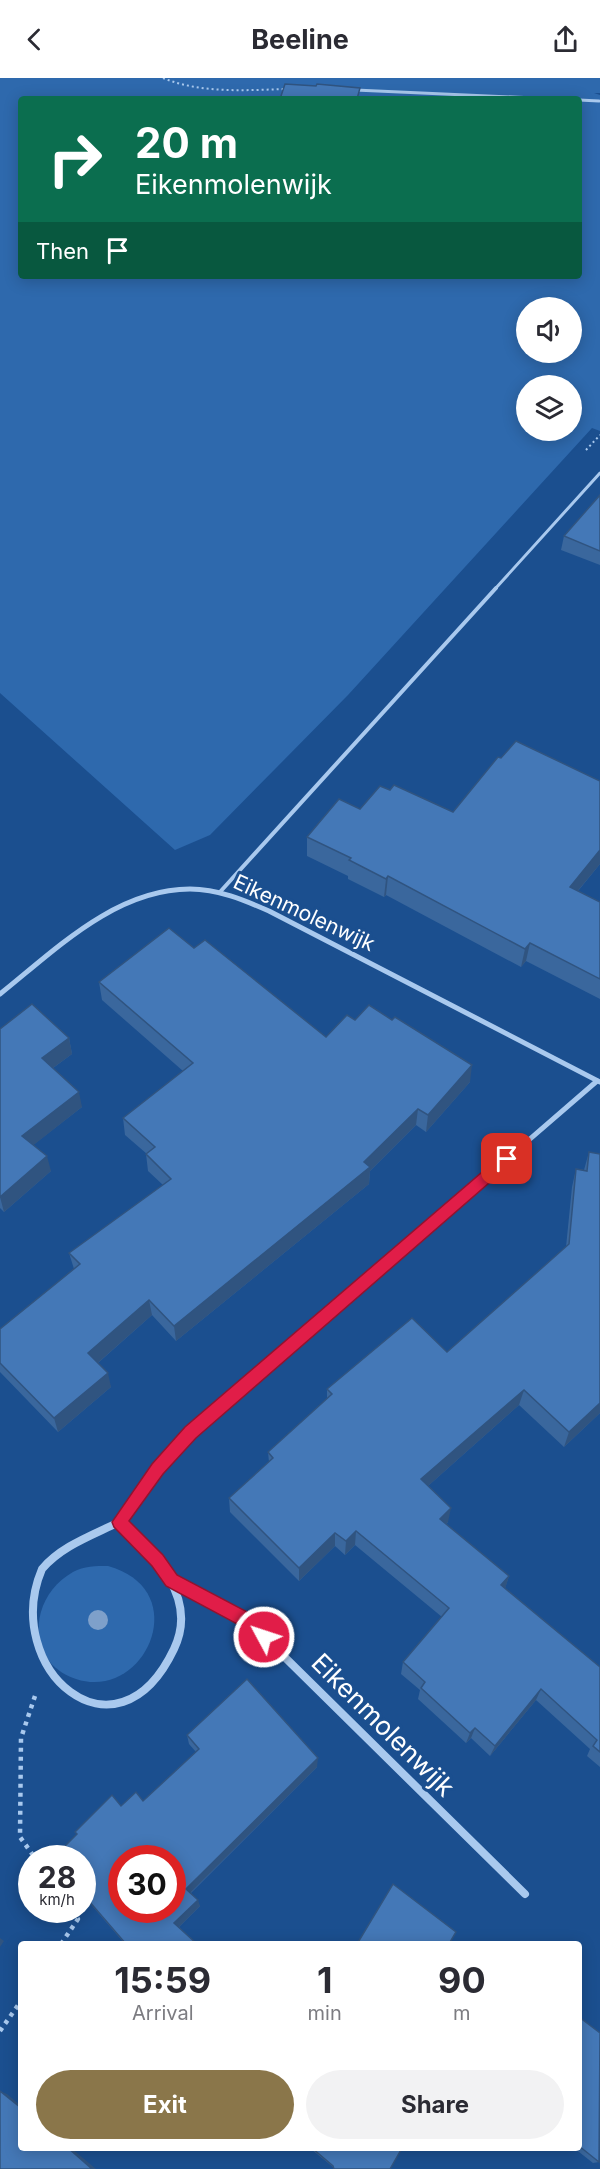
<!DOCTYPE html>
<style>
:root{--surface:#fff;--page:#f2f2f3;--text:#2b2b33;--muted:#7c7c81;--accent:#8a764a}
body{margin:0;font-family:Inter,sans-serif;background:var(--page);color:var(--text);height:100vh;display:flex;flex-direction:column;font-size:22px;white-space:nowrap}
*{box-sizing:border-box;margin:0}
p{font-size:20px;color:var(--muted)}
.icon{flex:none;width:33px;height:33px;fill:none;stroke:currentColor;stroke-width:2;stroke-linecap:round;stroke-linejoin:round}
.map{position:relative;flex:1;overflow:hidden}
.side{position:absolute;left:18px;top:1863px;width:564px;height:210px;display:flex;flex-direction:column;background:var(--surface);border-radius:6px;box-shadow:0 3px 15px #0003}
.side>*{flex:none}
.top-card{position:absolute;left:18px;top:18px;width:564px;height:183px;border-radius:6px;box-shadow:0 3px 15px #0003;background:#0b6e4f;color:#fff;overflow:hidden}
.buttons{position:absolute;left:516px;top:219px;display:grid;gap:12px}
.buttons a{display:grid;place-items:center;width:66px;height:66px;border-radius:50%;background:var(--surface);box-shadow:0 3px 15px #0003;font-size:30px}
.speed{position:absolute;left:18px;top:1767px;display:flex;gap:12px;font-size:30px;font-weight:700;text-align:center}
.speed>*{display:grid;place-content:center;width:78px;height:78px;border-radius:50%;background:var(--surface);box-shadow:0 3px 15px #0003;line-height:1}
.speed small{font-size:15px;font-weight:400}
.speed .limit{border:9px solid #d22;background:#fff;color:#111}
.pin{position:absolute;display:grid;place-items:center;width:51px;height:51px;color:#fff;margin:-26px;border-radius:12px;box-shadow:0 3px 9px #0006}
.me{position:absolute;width:66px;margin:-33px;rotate:310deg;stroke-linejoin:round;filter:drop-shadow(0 0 4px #0008)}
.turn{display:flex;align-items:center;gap:21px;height:126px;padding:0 18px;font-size:27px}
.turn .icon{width:78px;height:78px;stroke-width:2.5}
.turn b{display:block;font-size:42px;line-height:51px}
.then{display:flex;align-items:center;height:57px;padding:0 18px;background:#0003;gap:12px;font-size:22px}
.eta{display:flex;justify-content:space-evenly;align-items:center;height:102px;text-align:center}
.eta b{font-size:36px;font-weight:700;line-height:42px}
.cta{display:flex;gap:12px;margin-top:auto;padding:12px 18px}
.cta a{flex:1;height:69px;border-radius:36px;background:var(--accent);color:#fff;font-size:24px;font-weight:700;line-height:69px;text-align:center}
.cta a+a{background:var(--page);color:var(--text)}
header{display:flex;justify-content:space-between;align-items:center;height:78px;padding:0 18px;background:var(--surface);font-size:27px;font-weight:700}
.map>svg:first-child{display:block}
.green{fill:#2e69ad;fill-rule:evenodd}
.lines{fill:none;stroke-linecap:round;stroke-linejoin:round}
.path-far1{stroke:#a9c9ee;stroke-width:2;stroke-dasharray:2 3;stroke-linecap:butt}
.path{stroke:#a9c9ee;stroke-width:4.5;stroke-dasharray:4 5;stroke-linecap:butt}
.lane-far1{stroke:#a9c9ee;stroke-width:3}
.lane{stroke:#a9c9ee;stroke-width:4}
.street-far1{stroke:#a9c9ee;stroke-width:5}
.street{stroke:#a9c9ee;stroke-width:8}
.tree{fill:#7ea0ca}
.wall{fill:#3a679d}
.shaded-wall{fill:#305480}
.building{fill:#4478b7;stroke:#305480;stroke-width:1.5;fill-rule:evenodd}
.route{fill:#e11d48;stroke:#92132f;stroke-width:1.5}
.labels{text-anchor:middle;stroke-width:6;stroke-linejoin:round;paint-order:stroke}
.street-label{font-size:21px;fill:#fff;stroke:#1b4f8f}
.near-street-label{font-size:26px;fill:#fff;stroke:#1b4f8f}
</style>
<header><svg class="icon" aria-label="back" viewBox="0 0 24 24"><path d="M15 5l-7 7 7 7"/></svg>Beeline<svg class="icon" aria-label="share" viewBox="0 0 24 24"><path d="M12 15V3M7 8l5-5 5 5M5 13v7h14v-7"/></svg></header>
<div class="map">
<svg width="600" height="2091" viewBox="0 0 600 2091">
<rect width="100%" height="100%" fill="#1b4f8f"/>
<g class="green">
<path d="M 0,0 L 600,0 L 600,15 L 594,15 L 600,17 L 600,353 L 592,350 L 348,617 L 210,757 L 175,772 L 0,615 ZM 21,21 L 579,21 L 579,198 L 21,198 ZM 526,230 L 572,230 L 572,274 L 526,274 ZM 526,308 L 572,308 L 572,352 L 526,352 Z"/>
<path d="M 108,1488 C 195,1512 145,1624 76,1601 C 67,1598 56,1592 50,1584 C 27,1553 41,1512 73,1494 C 84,1488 96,1488 108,1488 Z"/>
</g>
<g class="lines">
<g class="path-far1">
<path d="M 163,0 C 202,16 246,12 287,11"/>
<polyline points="586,372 600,357"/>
</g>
<g class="path">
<polyline points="35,1618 21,1660 20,1759 35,1780"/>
<polyline points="61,1866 78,1841 72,1832"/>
<polyline points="0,1953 21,1923"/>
</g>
<g class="lane-far1">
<polyline points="355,12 556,21"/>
<polyline points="579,22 599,23"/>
<polyline points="495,511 600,395"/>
</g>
<polyline class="lane" points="220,814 496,510"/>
<g class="street-far1">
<path d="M 0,916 C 54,873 115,811 190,811 C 218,811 244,822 269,833 L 600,1004"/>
<polyline points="381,1190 597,1003"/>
</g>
<g class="street">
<polyline points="119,1444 157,1391 190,1355 383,1188"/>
<path d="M 119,1444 C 154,1477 199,1519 174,1571 C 116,1693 0,1590 42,1491 C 61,1468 93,1457 119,1444 Z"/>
<polyline points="172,1503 249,1544 525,1816"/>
</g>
</g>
<circle class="tree" cx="98" cy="1542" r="10"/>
<g class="wall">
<polygon points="600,417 600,487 561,472 564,458"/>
<polygon points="600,703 600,786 578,813 600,824 600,921 526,883 521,889 386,817 384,819 348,801 348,798 307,778 307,759 360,731 390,712 453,734"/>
<polygon points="194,870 326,959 355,942 470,1004 426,1054 416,1047 370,1093 369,1106 176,1263 152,1237 98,1285 111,1309 58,1354 0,1294 0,1251 74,1191 69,1175 163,1107 148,1093 146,1076 147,1076 125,1057 123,1040 183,993 102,922 99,904"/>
<polygon points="0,951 69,960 72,976 53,990 82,1029 33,1067 51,1093 4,1134 0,1130"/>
<polygon points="589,1074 600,1335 564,1369 519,1327 428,1408 448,1444 446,1446 509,1498 505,1510 600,1589 600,1689 587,1678 590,1671 536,1622 490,1678 471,1660 466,1665 418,1621 420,1612 401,1596 403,1584 442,1539 355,1467 345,1477 335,1468 299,1503 230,1434 229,1420 269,1384 268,1374 327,1321 327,1311 447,1274 566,1169 572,1109 576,1091 584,1092"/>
<polygon points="187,1657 317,1689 191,1815 200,1828 179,1849 197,1866 125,1866 82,1816 82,1780 77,1756 121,1728 143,1723 196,1674 189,1666"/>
<polygon points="579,1939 599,2084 593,2085 574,2070 579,2070"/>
<polygon points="311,2070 390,2091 333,2091 333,2089 311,2071"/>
</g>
<g class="shaded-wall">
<polygon points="600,772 600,786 566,827 570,809"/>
<polygon points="388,798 386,817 384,819 386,801"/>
<polygon points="530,865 526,883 521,889 525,871"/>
<polygon points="69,960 72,976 46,995 42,980"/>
<polygon points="472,987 470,1004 426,1054 428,1037"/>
<polygon points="79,1014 82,1029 26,1073 22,1058"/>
<polygon points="418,1031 416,1047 370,1093 369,1106 176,1263 174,1248 364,1084"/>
<polygon points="47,1078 51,1093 4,1134 0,1119"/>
<polygon points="149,1222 152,1237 92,1290 88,1275"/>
<polygon points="108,1295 111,1309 58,1354 54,1340"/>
<polygon points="524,1312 519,1327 419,1416 421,1401"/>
<polygon points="600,1325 600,1335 564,1369 569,1354"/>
<polygon points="451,1430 448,1444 437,1455 440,1441"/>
<polygon points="356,1453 355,1467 345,1477 346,1463"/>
<polygon points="335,1455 335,1468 299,1503 299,1490"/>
<polygon points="509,1498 505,1511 501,1507"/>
<polygon points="541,1611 536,1622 490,1678 495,1668"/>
<polygon points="475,1650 471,1660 466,1665 470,1655"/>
<polygon points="318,1680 317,1689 188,1817 186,1811"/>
<polygon points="198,1822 200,1828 177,1851 174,1845"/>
<polygon points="0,1860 4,1863 0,1869"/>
<polygon points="0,2013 7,2016 21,2028 21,2030"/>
<polygon points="68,2070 71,2070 96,2091 92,2091"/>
</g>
<g class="building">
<polygon points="285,6 316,8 317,6 360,10 357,21 280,21"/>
<polygon points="600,417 600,473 564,458"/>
<polygon points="516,663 600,703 600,772 570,809 600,824 600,901 530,865 525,871 388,798 386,801 349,782 351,780 307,759 339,721 360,731 380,708 390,712 394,707 453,734 498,679 501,680"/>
<polygon points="169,850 194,870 205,862 326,959 347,937 355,942 369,927 392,942 395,939 472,987 428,1037 418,1031 364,1084 370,1089 174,1248 149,1222 88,1275 108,1295 54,1340 0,1285 0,1251 80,1186 69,1175 171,1101 146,1076 155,1069 123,1040 193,985 99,904"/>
<polygon points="32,926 69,960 42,980 79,1014 22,1058 47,1078 0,1119 0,951"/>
<polygon points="589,1074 600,1076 600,1325 569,1354 524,1312 421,1401 451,1430 440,1441 509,1498 501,1507 600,1589 600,1674 593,1668 597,1662 541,1611 495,1668 475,1650 470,1655 421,1610 425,1604 403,1584 449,1530 356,1453 346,1463 335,1455 299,1490 229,1420 273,1380 268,1374 332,1316 327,1311 412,1240 447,1274 569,1166 576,1091 587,1093"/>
<path d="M 247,1601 L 318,1680 L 186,1811 L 198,1822 L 174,1845 L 197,1866 L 126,1866 L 82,1815 L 82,1780 L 53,1780 L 77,1756 L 75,1754 L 112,1717 L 121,1728 L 136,1714 L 143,1723 L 199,1671 L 187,1657 ZM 122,1780 L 172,1780 L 172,1832 L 122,1832 Z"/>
<polygon points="393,1806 456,1854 449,1866 357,1866"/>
<polygon points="579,1939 600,1955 599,2084 579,2068"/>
<polygon points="0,2013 21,2030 21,2070 68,2070 92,2091 0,2091"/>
<polygon points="312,2070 402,2070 390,2091 334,2091 333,2088"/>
</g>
<polygon class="route" points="507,1075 512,1077 514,1081 512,1085 196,1360 163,1396 129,1443 163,1477 177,1497 255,1538 270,1553 273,1559 270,1565 264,1567 259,1565 243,1549 166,1508 152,1488 114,1449 112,1444 152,1386 185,1349 502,1077"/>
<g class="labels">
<g class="street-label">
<text transform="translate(304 835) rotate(25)" y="7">Eikenmolenwijk</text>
</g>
<g class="near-street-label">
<text transform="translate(383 1647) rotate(45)" y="9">Eikenmolenwijk</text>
</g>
</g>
</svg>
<div class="buttons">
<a><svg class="icon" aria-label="sound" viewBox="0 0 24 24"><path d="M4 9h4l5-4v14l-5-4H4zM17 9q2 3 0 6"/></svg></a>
<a><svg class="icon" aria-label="layers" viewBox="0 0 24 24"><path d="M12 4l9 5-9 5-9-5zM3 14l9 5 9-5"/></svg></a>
</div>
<div class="speed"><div>28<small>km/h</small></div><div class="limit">30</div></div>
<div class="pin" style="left:507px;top:1081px;background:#d93025"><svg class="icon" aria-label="arrive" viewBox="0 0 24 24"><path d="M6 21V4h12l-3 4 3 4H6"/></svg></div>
<svg class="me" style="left:264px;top:1559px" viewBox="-20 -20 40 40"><circle r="17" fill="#e11d48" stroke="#fff" stroke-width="3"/><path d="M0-11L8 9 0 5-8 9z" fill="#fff"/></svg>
<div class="top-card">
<div class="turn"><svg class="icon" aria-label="right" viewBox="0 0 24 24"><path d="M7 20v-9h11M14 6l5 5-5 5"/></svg><div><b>20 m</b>Eikenmolenwijk</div></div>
<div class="then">Then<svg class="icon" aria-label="arrive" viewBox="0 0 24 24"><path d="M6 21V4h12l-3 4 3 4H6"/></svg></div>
</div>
<section class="side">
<div class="eta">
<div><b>15:59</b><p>Arrival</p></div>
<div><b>1</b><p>min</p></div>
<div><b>90</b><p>m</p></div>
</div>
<div class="cta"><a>Exit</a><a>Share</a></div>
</section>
</div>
